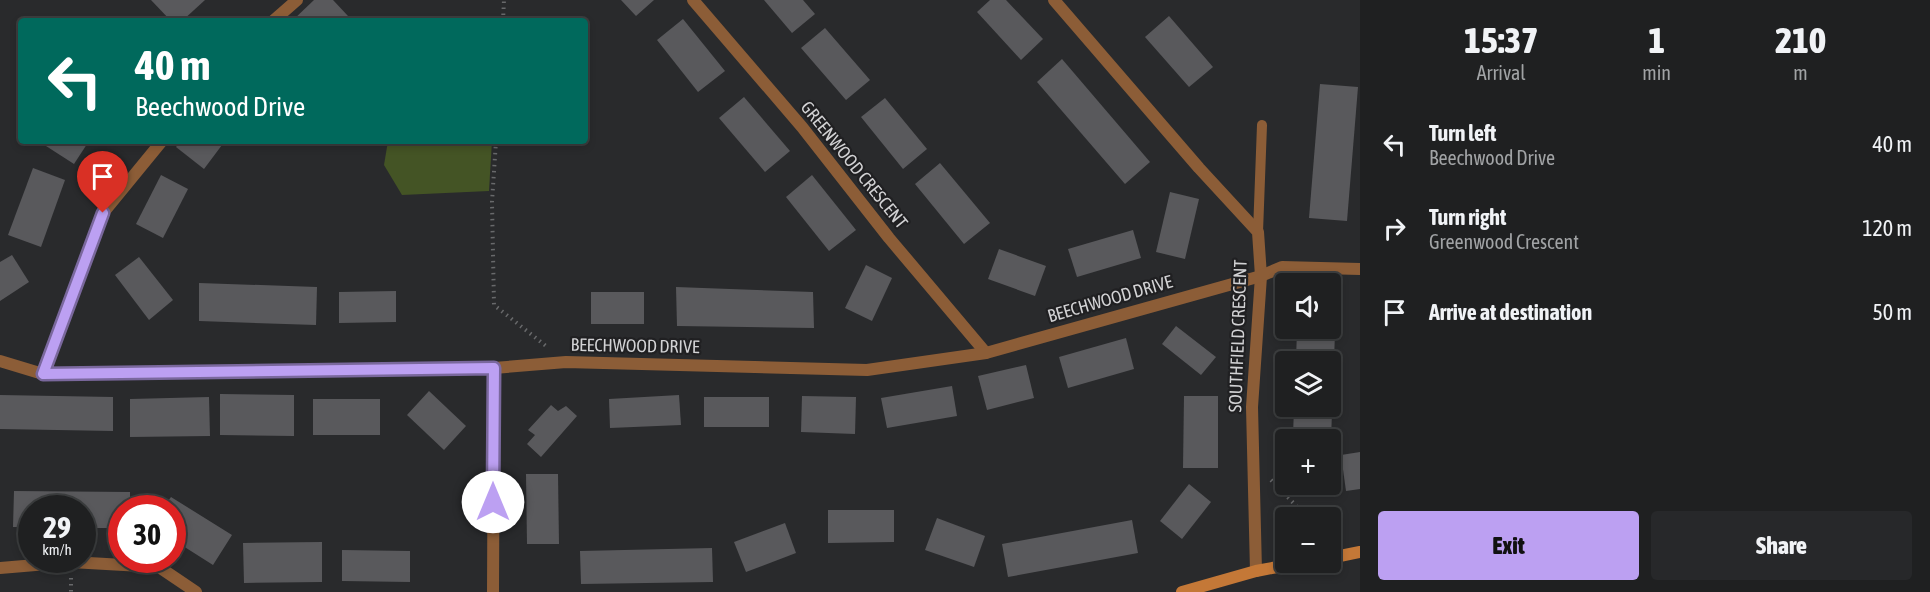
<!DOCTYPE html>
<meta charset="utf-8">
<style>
:root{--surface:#1f2021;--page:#27282a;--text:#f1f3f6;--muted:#a1a3a5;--line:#3c3e3f;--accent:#bca0f2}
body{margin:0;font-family:"Asap Condensed",sans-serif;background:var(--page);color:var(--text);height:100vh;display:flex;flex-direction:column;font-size:22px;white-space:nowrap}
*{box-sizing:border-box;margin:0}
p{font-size:20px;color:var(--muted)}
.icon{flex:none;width:33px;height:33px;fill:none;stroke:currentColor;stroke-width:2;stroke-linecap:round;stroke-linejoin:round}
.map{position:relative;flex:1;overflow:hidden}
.panel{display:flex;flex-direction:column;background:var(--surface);width:570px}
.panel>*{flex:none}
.guide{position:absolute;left:18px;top:18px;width:570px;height:126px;border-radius:6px;box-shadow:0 3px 9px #0003,0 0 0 2px var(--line);background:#00695c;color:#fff;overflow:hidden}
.tools{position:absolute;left:1275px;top:273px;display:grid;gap:12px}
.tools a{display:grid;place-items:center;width:66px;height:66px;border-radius:6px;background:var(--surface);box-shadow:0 3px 9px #0003,0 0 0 2px var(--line);font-size:30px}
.speed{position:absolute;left:18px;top:495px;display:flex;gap:12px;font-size:30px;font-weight:700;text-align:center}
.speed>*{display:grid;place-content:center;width:78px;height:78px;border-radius:50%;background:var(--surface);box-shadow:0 3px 9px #0003,0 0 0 2px var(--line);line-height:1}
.speed small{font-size:15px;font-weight:400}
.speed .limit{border:9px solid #d22;background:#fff;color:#111}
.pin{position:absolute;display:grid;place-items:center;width:51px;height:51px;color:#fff;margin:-62px -26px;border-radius:50% 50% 50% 0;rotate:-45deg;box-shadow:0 0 6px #0007}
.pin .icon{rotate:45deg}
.me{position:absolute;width:66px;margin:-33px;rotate:0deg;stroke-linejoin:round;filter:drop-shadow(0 0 4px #0008)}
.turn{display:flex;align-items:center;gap:21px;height:126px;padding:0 18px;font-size:27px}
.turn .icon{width:78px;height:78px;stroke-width:2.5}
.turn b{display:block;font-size:42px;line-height:51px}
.eta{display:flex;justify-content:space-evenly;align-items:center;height:102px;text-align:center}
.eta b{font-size:36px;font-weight:800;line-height:42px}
.primary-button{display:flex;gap:12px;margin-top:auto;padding:12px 18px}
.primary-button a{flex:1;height:69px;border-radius:6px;background:var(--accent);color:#111;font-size:24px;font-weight:800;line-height:69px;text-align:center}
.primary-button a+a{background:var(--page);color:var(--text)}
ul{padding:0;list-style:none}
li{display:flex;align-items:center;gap:18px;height:84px;padding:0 18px}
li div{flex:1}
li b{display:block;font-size:22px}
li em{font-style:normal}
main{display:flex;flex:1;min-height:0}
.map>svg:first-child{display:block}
.green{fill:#445425}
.building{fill:#59595c}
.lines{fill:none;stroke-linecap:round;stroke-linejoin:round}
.path{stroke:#68696b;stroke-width:4;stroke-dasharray:1.5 4.5;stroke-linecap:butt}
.lane{stroke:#8c5d37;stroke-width:10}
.street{stroke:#8c5d37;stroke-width:12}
.secondary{stroke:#c47837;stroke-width:12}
.route-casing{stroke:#7a689d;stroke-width:15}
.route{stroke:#bca0f2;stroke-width:10}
.labels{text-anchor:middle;stroke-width:4.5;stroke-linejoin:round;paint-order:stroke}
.street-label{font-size:18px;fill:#d2d2d4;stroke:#202022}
</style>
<main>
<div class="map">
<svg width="1360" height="592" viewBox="0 0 1360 592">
<rect width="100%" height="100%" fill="#292a2c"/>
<polygon class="green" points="388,141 492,141 489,191 402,195 384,165"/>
<g class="building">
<polygon points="151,0 205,0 182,21 171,21"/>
<polygon points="314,0 333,0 348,16 342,21 292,21"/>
<polygon points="621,0 654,0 636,16"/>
<polygon points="764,0 803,0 815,14 792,33"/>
<polygon points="990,0 1006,0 1043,39 1021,60 977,12"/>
<polygon points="1169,16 1213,67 1189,87 1145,37"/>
<polygon points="683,19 725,71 698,92 657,40"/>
<polygon points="825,28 870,80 846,100 801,48"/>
<polygon points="1062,59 1150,162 1125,184 1037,82"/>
<polygon points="1320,84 1358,87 1347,221 1309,218"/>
<polygon points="744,97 790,151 765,172 719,118"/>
<polygon points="885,98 927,149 903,169 861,117"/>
<polygon points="50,141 89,141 74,164 46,146"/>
<polygon points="181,141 225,141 204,169 176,147"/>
<polygon points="940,163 990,223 964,244 915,184"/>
<polygon points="33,168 65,180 41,247 8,235"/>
<polygon points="161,175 188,189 163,238 136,224"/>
<polygon points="812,175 856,230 829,251 786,197"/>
<polygon points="1170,192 1199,199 1185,259 1156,252"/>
<polygon points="1133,230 1141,258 1077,277 1068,249"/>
<polygon points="999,249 1046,266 1035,296 988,279"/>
<polygon points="12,255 29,282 0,301 0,262"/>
<polygon points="139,257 173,300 149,320 115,275"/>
<polygon points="866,265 892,278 872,321 845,308"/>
<polygon points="199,283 317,287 316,325 199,321"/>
<polygon points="676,287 813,292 814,328 677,326"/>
<polygon points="396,291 396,322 339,323 339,292"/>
<rect x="591" y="292" width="53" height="32"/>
<polygon points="1330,307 1336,307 1331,439 1293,437 1294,406 1330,406 1330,362 1296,362 1297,328 1330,328"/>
<polygon points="1176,326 1216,357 1201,375 1162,344"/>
<polygon points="1126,338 1134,369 1068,388 1059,357"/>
<polygon points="1026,365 1034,398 987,410 978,376"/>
<polygon points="952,386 957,416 887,428 881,398"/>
<polygon points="429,391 466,426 444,450 407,415"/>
<polygon points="220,394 294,395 294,436 220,435"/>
<polygon points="0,395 113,397 113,431 0,429"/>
<polygon points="679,395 681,425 610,428 609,399"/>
<polygon points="802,396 856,397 855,434 801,432"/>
<polygon points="1184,396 1218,396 1218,468 1183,468"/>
<polygon points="209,397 210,436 130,437 130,399"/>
<rect x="704" y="397" width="65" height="30"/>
<rect x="313" y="399" width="67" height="36"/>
<polygon points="551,405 558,411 566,406 577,416 541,457 527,444 535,435 528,430"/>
<polygon points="1360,452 1360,489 1346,491 1341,455"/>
<polygon points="526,474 558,474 559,544 527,544"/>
<polygon points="1189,484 1211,502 1182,539 1160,521"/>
<polygon points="14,491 130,492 130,508 122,508 122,528 82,528 82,508 32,508 32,527 13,527"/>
<polygon points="171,497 232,535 213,565 172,539 172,508 163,508"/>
<polygon points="828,510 894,510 894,542 828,543"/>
<polygon points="937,518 985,536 974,567 925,550"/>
<polygon points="1132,520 1138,553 1008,577 1002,544"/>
<polygon points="785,523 796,553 746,572 734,542"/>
<polygon points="322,542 322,582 244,583 243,543"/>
<polygon points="712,548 713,582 581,584 580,551"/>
<polygon points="342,550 410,551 410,582 342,581"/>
</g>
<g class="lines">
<g class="path">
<polyline points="503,21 504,0"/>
<polyline points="496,141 492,202 494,305 546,346"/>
<polyline points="1271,480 1308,518"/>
<polyline points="71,578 71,592"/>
</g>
<polyline class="lane" points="1258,232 1262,125"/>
<g class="street">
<polyline points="693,0 802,127 889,238 986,353"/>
<polyline points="1054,0 1199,168 1258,232 1261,276 1252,407 1256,571"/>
<polyline points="273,21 297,0"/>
<polyline points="0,361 43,374 494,368 566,362 867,370 986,353 1261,276 1282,267 1360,269"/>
<polyline points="43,374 103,213 162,141"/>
<polyline points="0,568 71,562 159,567 196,592"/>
<polyline points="493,592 494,368"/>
</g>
<g class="secondary">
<polyline points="1330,558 1360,552"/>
<polyline points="1182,592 1256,571 1304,562"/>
</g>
</g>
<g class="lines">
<defs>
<polyline id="route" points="103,213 43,374 494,368 493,502"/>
</defs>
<use href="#route" class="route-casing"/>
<use href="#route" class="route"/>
</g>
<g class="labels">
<g class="street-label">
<text transform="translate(854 165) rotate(51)" y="6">GREENWOOD CRESCENT</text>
<text transform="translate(1110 299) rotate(-16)" y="6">BEECHWOOD DRIVE</text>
<text transform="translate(1238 336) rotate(-88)" y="6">SOUTHFIELD CRESCENT</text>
<text transform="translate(635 346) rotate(1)" y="6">BEECHWOOD DRIVE</text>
</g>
</g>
</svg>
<div class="tools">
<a><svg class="icon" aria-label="sound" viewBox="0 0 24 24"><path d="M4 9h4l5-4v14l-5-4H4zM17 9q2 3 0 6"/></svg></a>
<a><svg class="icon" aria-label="layers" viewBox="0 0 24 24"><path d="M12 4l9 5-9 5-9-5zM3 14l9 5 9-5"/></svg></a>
<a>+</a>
<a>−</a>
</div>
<div class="speed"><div>29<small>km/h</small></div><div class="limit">30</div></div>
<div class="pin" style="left:103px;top:213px;background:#d93025"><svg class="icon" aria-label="arrive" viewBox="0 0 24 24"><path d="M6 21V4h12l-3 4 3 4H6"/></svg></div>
<svg class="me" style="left:493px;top:502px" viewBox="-20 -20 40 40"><circle r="19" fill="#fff"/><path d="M0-13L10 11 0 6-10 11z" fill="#bca0f2"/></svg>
<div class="guide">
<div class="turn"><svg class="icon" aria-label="left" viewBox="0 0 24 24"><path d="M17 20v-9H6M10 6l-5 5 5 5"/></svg><div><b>40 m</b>Beechwood Drive</div></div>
</div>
</div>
<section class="panel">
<div class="eta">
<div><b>15:37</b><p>Arrival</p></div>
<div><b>1</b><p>min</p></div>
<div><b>210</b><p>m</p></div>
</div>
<ul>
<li><svg class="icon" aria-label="left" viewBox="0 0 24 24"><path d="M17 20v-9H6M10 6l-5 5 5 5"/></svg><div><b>Turn left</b><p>Beechwood Drive</p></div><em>40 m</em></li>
<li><svg class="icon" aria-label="right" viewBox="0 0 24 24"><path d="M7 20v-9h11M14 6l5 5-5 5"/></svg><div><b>Turn right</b><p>Greenwood Crescent</p></div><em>120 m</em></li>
<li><svg class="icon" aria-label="arrive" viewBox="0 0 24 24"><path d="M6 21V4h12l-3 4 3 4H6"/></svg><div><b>Arrive at destination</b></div><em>50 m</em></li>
</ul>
<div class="primary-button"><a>Exit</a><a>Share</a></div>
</section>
</main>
